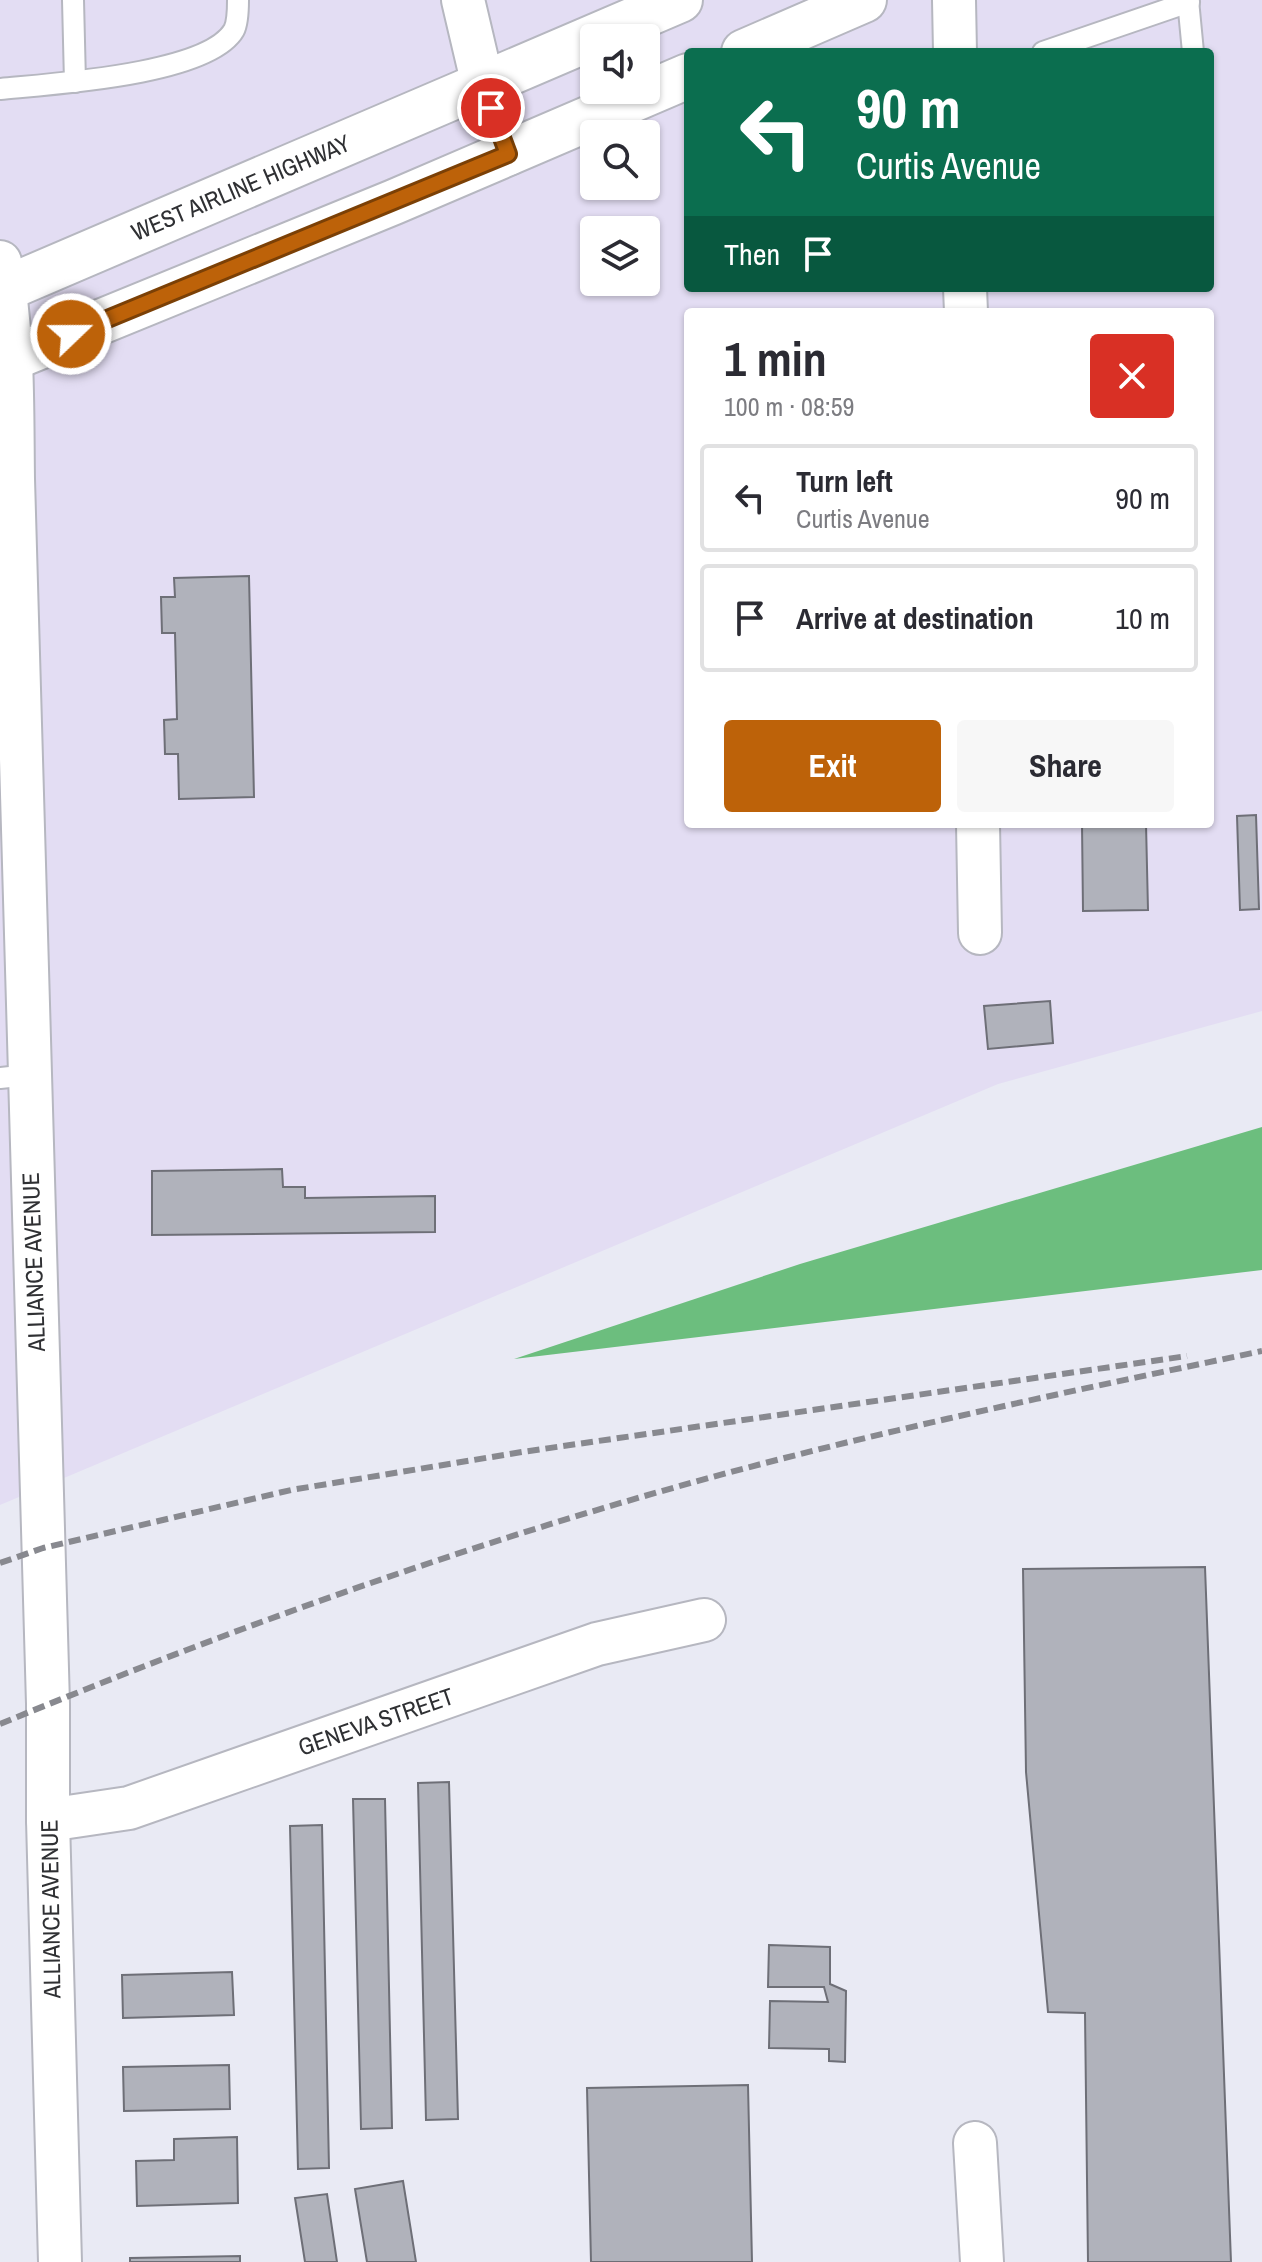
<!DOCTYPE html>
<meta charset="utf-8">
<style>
:root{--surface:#fff;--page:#f7f7f7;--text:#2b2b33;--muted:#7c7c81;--line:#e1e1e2;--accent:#bd6209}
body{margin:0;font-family:"Archivo Narrow",sans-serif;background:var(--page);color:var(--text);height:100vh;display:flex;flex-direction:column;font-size:30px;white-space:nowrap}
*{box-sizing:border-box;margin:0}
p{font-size:26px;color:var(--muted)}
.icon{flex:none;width:44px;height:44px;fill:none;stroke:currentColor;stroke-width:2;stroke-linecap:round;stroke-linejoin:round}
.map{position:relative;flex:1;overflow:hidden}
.drawer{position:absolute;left:684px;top:308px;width:530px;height:520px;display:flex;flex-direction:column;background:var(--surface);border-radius:8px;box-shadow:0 2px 6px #0004}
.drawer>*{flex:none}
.hud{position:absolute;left:684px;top:48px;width:530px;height:244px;border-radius:8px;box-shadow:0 2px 6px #0004;background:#0b6e4f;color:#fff;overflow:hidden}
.controls{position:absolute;left:580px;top:24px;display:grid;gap:16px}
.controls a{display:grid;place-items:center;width:80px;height:80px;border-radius:8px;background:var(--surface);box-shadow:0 2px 6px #0004;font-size:40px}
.pin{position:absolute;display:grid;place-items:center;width:68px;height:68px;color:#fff;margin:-34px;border:4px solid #fff;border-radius:50%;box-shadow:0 2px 8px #0007}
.me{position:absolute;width:88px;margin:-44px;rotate:68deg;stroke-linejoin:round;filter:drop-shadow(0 0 6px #0008)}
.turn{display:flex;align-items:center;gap:28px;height:168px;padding:0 40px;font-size:36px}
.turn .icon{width:104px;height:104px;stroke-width:2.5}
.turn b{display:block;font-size:56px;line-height:68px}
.then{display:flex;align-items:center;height:76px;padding:0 40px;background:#0003;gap:16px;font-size:30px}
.round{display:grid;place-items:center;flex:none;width:84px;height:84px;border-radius:8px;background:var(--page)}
.head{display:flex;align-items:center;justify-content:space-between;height:136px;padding:0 40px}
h1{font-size:48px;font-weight:700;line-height:60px}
.action{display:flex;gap:16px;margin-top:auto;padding:16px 40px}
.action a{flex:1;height:92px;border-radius:8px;background:var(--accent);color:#fff;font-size:32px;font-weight:700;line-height:92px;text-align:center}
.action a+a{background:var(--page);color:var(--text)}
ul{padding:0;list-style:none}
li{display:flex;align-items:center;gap:24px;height:108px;margin:0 16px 12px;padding:0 24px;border:4px solid var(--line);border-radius:8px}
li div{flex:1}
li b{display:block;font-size:30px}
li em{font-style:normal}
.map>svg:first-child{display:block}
.industrial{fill:#e3ddf3;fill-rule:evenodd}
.forest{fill:#6cbe7e}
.building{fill:#b0b2bb;stroke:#6e6f77;stroke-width:2}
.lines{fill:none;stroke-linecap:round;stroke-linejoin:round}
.lane-casing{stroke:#b6b7c0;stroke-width:24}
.street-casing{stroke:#b6b7c0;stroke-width:46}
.highway-casing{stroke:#b6b7c0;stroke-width:48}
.lane{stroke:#fff;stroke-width:20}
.street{stroke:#fff;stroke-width:42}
.highway{stroke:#fff;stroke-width:44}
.rail{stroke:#88898f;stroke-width:6;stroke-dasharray:12 6;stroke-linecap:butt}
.route-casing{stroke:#7b4006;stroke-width:20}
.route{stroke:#bd6209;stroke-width:14}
.labels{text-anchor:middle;stroke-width:7;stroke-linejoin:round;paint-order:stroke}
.street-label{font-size:24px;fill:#2f3033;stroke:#fff}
</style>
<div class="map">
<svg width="1262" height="2262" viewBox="0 0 1262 2262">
<rect width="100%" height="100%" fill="#e9eaf4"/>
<path class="industrial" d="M 0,0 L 1262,0 L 1262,1011 L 998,1084 L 0,1505 ZM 594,38 L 646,38 L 646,90 L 594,90 ZM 688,52 L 1210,52 L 1210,288 L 688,288 ZM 594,134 L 646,134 L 646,186 L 594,186 ZM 594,230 L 646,230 L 646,282 L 594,282 ZM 688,312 L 1210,312 L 1210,824 L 688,824 Z"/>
<polygon class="forest" points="1262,1127 1262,1270 514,1359 800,1264"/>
<g class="building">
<polygon points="249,576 254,797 179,799 178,754 165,754 164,720 177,719 175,633 162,633 161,597 175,597 174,578"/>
<polygon points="1256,815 1259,909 1240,910 1237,816"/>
<polygon points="1082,824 1146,824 1148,910 1083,911"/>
<polygon points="1050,1001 1053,1043 988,1049 984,1006"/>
<polygon points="282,1169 283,1187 305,1187 305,1198 435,1196 435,1232 152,1235 152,1171"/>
<polygon points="1205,1567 1231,2262 1088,2262 1085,2013 1048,2012 1026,1772 1023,1569"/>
<polygon points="449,1782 458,2119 426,2120 418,1783"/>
<polygon points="353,1799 385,1799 392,2128 361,2129"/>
<polygon points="322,1825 329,2168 298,2169 290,1826"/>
<polygon points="769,1945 830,1947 830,1984 846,1991 845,2062 829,2061 829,2049 769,2048 770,2001 828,2002 824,1987 768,1987"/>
<polygon points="232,1972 234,2015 123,2018 122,1975"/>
<polygon points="229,2065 230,2109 124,2111 123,2067"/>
<polygon points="748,2085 752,2262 591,2262 587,2088"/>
<polygon points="237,2137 238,2203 137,2206 136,2161 174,2160 174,2139"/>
<polygon points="403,2181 416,2262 367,2262 355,2189"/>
<polygon points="327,2194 337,2262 305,2262 295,2198"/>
<polygon points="240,2256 240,2262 130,2262 130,2258"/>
</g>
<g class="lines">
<defs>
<g id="lane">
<polyline points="73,0 75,82"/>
<polyline points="1188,0 1193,52"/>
<polyline points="1043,52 1189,2"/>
<path d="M 0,89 C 50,84 208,75 234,30 C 238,22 238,9 238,0"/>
<polyline points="0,1078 29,1075"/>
</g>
<g id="street">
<polyline points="463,0 483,85 508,154"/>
<polyline points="954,0 955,52"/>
<path d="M 0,262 C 14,334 12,406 13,479 L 48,1704 L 48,1820 L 60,2262"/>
<polyline points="965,288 966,312"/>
<polyline points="978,824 980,933"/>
<polyline points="48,1820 129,1808 597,1644 704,1620"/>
<polyline points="975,2143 982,2262"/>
</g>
<g id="highway">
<polyline points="744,52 864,0"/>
<polyline points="0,291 680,0"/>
<polyline points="0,363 394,202 688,76"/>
</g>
</defs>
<use href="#lane" class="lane-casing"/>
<use href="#street" class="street-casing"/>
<use href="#highway" class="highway-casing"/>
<use href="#lane" class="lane"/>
<use href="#street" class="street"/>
<use href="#highway" class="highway"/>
<g class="rail">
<polyline points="0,1563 43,1548 291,1490 522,1452 1187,1356"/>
<path d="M 0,1724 C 204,1640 412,1564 624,1502 C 834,1440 1048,1396 1262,1351"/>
</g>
</g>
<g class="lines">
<defs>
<polyline id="route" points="71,334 508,154 491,108"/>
</defs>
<use href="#route" class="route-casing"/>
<use href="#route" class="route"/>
</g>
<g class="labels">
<g class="street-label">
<text transform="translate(241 188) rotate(-23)" y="8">WEST AIRLINE HIGHWAY</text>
<text transform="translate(34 1262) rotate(-92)" y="8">ALLIANCE AVENUE</text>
<text transform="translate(376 1722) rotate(-19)" y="8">GENEVA STREET</text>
<text transform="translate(51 1909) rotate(-91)" y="8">ALLIANCE AVENUE</text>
</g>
</g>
</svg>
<div class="controls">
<a><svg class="icon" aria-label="sound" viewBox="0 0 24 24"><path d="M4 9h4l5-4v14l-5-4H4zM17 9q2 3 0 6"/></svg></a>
<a><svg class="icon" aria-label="search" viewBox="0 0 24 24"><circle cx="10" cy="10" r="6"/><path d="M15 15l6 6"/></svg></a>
<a><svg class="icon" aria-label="layers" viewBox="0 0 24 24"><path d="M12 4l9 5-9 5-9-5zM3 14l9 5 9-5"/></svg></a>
</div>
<div class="pin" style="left:491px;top:108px;background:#d93025"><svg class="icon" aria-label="arrive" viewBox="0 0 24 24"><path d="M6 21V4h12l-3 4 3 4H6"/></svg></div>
<svg class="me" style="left:71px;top:334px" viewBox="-20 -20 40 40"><circle r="17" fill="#bd6209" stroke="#fff" stroke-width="3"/><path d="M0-11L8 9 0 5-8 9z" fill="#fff"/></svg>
<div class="hud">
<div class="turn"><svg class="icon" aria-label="left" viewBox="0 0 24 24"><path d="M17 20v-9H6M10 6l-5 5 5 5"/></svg><div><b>90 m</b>Curtis Avenue</div></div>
<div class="then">Then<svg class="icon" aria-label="arrive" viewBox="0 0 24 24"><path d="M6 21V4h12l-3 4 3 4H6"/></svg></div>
</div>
<section class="drawer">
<div class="head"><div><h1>1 min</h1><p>100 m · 08:59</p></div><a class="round" style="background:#d93025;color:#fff"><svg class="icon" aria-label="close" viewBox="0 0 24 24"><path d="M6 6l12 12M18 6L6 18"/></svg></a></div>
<ul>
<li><svg class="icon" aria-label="left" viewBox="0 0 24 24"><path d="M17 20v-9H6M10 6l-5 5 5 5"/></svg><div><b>Turn left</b><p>Curtis Avenue</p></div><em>90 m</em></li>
<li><svg class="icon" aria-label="arrive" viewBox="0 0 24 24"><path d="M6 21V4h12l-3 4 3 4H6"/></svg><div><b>Arrive at destination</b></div><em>10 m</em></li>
</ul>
<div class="action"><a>Exit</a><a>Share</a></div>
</section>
</div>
